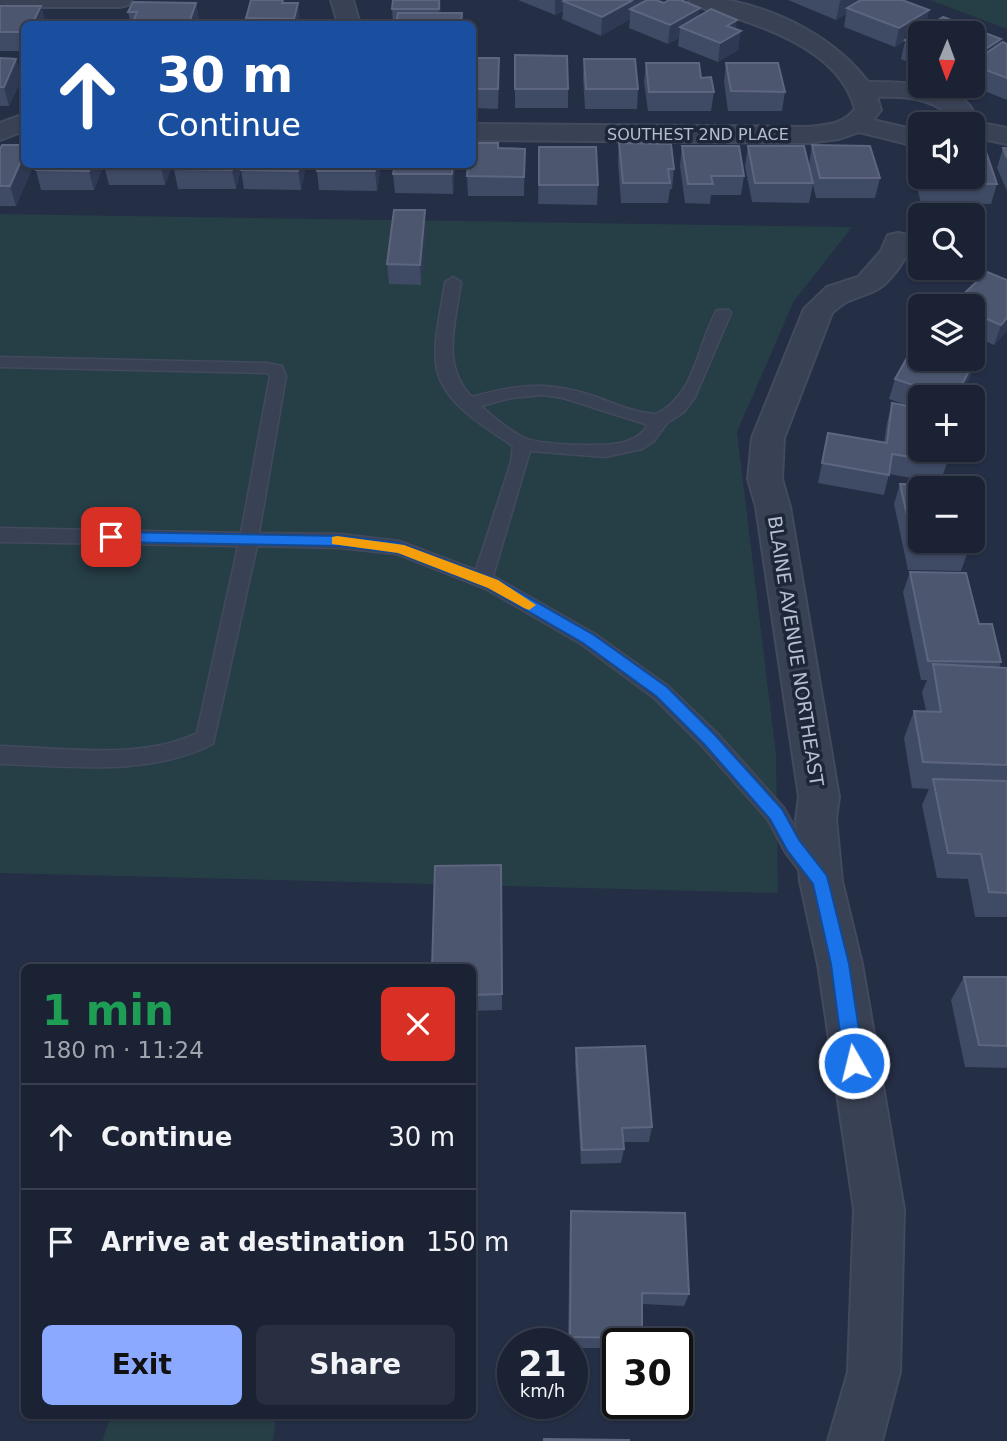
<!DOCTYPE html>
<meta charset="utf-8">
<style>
:root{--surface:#1b2234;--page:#282f40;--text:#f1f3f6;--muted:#a0a4ac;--line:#393f4f;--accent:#8ba9ff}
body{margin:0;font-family:"DejaVu Sans",sans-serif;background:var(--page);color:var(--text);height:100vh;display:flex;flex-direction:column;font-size:26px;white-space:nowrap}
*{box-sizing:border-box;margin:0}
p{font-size:23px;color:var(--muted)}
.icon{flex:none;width:38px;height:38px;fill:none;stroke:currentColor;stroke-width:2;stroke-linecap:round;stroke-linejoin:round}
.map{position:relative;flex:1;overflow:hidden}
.panel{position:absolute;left:21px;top:964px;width:455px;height:455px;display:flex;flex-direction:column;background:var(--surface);border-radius:10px;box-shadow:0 2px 5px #0004,0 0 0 2px var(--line)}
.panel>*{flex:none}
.guide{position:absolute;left:21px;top:21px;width:455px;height:147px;border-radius:10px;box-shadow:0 2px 5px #0004,0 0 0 2px var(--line);background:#1a4fa0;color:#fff;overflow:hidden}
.needle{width:46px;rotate:181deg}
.buttons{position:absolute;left:908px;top:21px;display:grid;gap:14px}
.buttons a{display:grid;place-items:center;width:77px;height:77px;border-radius:10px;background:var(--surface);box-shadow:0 2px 5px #0004,0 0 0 2px var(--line);font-size:35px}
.speed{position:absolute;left:497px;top:1328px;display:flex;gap:14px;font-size:35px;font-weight:700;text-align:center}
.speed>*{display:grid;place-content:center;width:91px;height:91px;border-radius:50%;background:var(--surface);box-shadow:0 2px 5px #0004,0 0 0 2px var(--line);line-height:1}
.speed small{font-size:18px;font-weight:400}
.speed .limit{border:4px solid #111;border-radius:10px;background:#fff;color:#111}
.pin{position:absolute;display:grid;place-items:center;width:60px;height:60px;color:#fff;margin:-30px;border-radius:14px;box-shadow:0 4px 10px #0006}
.me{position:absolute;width:77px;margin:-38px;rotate:352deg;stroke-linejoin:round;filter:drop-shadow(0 0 5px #0008)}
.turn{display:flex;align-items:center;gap:24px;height:147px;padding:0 21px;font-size:32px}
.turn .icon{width:91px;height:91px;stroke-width:2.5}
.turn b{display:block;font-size:49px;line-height:60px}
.round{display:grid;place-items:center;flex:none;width:74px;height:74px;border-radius:10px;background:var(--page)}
.head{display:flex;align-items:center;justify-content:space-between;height:119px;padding:0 21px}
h1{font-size:42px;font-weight:700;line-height:52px;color:#1e9e55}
.action{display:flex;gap:14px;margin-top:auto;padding:14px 21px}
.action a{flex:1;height:80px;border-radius:10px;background:var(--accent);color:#111;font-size:28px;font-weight:700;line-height:80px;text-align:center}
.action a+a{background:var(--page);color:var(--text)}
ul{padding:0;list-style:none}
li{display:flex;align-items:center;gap:21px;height:105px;padding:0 21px;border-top:2px solid var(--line)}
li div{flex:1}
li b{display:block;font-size:26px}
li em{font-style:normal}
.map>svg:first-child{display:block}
.green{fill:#263e46}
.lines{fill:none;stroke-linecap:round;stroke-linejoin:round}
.service-casing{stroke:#434a5e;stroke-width:3}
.minor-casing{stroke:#434a5e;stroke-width:4}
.service{fill:#394154;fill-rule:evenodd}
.minor{fill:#394154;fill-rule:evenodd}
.wall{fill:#3f4a64}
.shaded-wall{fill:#2f3953}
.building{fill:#4c566f;stroke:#5d667e;stroke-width:2}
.route{fill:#1a73e8;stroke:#114b97;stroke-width:2}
.slow{fill:#f59e0b}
.labels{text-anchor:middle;stroke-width:7;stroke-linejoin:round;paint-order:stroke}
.far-street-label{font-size:16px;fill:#b7bdce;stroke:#1e263a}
.street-label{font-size:19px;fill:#b7bdce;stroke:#1e263a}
</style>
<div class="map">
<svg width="1007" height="1441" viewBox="0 0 1007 1441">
<rect width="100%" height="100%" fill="#242e45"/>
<g class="green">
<polygon points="930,0 1007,0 1007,29"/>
<polygon points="0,214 852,227 794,301 737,432 776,755 778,893 0,873"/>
<polygon points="111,1416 276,1416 273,1441 102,1441"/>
</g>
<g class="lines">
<defs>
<path id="service" d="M 453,277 L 461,282 C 456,322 440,365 472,397 C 521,383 550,381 599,398 C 618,405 636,413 656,414 C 696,395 697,344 717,310 L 729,310 L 731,313 L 695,397 L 684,412 L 667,423 L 653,442 L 642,449 L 605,457 L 530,451 L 493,576 L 595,634 L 668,686 L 718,734 L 784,808 L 801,838 L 826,874 L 823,881 L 815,884 L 807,881 L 785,852 L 768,820 L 702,746 L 654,698 L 581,644 L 486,589 L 397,554 L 340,548 L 257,546 L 213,744 C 148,777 71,766 0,764 L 0,746 C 60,748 142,760 197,733 L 238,546 L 0,542 L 0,528 L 241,533 L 270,376 L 267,373 L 0,367 L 0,357 L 267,363 L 282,366 L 286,376 L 259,533 L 340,534 L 399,541 L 476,570 L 511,462 L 513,446 C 485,427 440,402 436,364 C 433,337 442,308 445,282 ZM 543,395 L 563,398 L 648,425 C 643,433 636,438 627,441 C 610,448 541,445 525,438 C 509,431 494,417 481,406 L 511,398 Z"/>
<g id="minor">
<polygon points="0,0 131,0 128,5 120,7 0,7"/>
<polygon points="331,0 353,0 360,24 338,24"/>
<path d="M 689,0 C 701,0 714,0 726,0 C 780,10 836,39 868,82 C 898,82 972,81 976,122 L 1007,128 L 1007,144 L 973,137 L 973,124 L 950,124 L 950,115 C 927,97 904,96 877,97 L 881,110 L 873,120 L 920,131 L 920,147 L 859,132 L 838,139 L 808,143 L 472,140 L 472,124 L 808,127 C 826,125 843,125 855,109 C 839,45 748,21 692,5 Z"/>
<polygon points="24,114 24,131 0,140 0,123"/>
<path d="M 898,233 L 908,235 L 912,241 C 909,256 890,283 876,290 C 857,300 852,295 832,313 L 784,438 L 782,479 L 790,507 L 839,797 L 836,819 L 842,881 L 862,964 L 904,1209 L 900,1372 L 882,1441 L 828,1441 L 848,1372 L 854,1209 L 818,964 L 800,881 L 796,819 L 799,797 L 756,507 L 748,479 L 752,438 L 804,309 L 827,287 L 858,277 L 881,251 L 888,235 Z"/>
</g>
</defs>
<use href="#service" class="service-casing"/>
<use href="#minor" class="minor-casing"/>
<use href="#service" class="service"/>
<use href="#minor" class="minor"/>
</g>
<g class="wall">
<polygon points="393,0 441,0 440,13 462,24 393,24 392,9"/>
<polygon points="518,0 643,0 643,2 699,16 736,29 738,50 718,62 678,46 679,38 668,44 629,28 630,19 601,36 562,19 563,11 555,15"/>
<polygon points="788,0 902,0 929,10 925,28 943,17 1001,39 1000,44 1003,42 1007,44 1007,100 972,86 973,86 973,33 920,33 920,67 901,59 905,41 895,47 844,27 846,14 836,20"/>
<polygon points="196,3 199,21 198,24 131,24 128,12"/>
<polygon points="285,3 300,21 299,24 232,24 246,22 246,18"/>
<polygon points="0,6 41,6 46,24 24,24 24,51 0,51"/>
<polygon points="515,55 568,89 568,108 515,108"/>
<polygon points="0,58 16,59 22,78 9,106 0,106"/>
<polygon points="472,58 499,77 498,109 472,108"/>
<polygon points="584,59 638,89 637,109 585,109 583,78"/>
<polygon points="646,63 701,78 714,92 711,111 648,111 644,82"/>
<polygon points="726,63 785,92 782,111 728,111 724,82"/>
<polygon points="619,143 674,169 672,189 670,189 668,203 621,203 618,163"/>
<polygon points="812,145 880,178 875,198 816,198 813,184 809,203 752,202 745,166 748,146 809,165"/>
<polygon points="682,146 744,176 741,195 711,195 710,204 685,203 680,166"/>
<polygon points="916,146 920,146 920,177 973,177 997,184 991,204 921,203 911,165"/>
<polygon points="539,147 598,185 597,205 538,204"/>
<polygon points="498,148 525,149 524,196 468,196 467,176"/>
<polygon points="1003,148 1007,148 1007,191 997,168"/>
<polygon points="0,149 24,164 34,164 16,206 0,206"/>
<polygon points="104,164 94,190 41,190 36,170"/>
<polygon points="172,164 165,185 109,185 104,165"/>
<polygon points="242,164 236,189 178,189 174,169"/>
<polygon points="243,164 306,164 301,190 244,189 241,170"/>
<polygon points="381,164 377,191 319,190 317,171"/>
<polygon points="455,164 453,194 395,193 393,174"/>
<polygon points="426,230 421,285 389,284 387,264"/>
<polygon points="1007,280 1007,331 994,345 973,336 973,306 952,306 953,304"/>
<polygon points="984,344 977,364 959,397 920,397 920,450 947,463 940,483 889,474 884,495 818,483 828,433 884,443 887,423 892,403 909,406 889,399 895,379"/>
<polygon points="900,484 968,551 961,571 908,570 894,504"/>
<polygon points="910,572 979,624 1001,662 999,668 1007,668 1007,917 975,917 968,879 937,878 922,805 929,789 912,788 904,738 914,711 926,711 922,692 927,680 921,680 903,592"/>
<polygon points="501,865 502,1010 472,1011 472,968"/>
<polygon points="964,977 1007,977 1007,1068 965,1067 951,1000"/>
<polygon points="576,1048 652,1127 649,1142 623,1142 624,1149 621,1163 581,1164 575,1063"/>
<polygon points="571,1211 689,1294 684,1306 642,1304 642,1338 641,1344 618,1344 618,1348 572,1348 572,1344 568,1344 570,1224"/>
</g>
<g class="shaded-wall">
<polygon points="439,0 441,0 441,4 439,24"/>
<polygon points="555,0 584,0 563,1 563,11 555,15"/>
<polygon points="633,0 643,0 642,13 630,9 630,19 601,36 602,17"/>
<polygon points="842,0 870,0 847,8 846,14 836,20 840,1"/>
<polygon points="196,3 199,21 198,24 190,24"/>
<polygon points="298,3 300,21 299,24 294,24 294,19"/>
<polygon points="41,6 46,24 32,24"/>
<polygon points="700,8 698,26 680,27 679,38 668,44 670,25"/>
<polygon points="929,10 925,29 895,47 899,28"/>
<polygon points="737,20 735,34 741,31 738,50 718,62 720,43 727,26"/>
<polygon points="1001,39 996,58 973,65 973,57"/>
<polygon points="16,59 22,78 9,106 4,87"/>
<polygon points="24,154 24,164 34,164 16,206 10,186"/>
<polygon points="91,164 104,164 94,190 89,171"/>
<polygon points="161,164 172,164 165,185 161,166"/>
<polygon points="234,164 242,164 236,189 232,170"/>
<polygon points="300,164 306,164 301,190 298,171"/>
<polygon points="376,164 381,164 377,191 375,171"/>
<polygon points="453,164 455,164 453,194 452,174"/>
<polygon points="425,210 426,230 421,285 420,265"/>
<polygon points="1007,318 1007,331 994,345 1001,325"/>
<polygon points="984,344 977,364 959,397 955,397"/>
</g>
<g class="building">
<polygon points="251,0 283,0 282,3 298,3 294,19 246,18"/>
<polygon points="393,0 439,0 439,9 392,9"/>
<polygon points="564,0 633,0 602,17 563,1"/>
<polygon points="647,0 656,0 664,3 669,0 681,0 700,8 670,25 630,9"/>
<polygon points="861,0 902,0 929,10 899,28 847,8"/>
<polygon points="133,2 196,3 189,23 133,22 137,12 128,12"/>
<polygon points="0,6 41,6 32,24 24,24 24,32 0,32"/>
<polygon points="711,9 737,20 727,26 741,31 720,43 680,27"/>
<polygon points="398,13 462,13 461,24 396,24"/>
<polygon points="943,17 1001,39 973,57 973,33 920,33 920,46 905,40"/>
<polygon points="232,22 294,22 293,24 232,24"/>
<polygon points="1003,42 1007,44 1007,78 973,65 973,62"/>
<polygon points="515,55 567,56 568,89 515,89"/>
<polygon points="0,58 16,59 4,87 0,87"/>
<polygon points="472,58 499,58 498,89 472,89"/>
<polygon points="584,59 635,59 638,89 586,89"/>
<polygon points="646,63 699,63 701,78 711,77 714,92 649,92"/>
<polygon points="726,63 778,63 785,92 731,91"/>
<polygon points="472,143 498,143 498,148 525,149 524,177 467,176 468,164 472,164"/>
<polygon points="619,143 671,144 674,169 668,169 670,183 623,183"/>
<polygon points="2,145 24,145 24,154 10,186 0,186 0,149"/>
<polygon points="812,145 870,146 880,178 820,178"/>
<polygon points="682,146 739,146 744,176 711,176 713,184 688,184"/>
<polygon points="748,146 804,146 813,183 755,183"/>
<polygon points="916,146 920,146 920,162"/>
<polygon points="973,146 984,146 997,184 927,183 925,177 973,177"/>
<polygon points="539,147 596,147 598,185 539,185"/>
<polygon points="1003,148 1007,148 1007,158"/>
<polygon points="38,164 91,164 89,171 36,170"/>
<polygon points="104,164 161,164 161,166"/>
<polygon points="175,164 234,164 232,170 174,169"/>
<polygon points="243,164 300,164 298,171 241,170"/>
<polygon points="318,164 376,164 375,171 317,171"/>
<polygon points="395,164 453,164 452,174 393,174"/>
<polygon points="394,210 425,210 420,265 387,264"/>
<polygon points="987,272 1007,280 1007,318 1001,325 973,313 973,306 957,306 953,304"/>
<polygon points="920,335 920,359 973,359 973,340 984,344 955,397 949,397 895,379"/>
<polygon points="892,403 920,408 920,450 948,450 947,463 892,454 889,475 822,463 828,433 887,443"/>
<polygon points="900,484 951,485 952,488 920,488 920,541 966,541 968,551 915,551"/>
<polygon points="910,572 966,573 979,624 992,624 1001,662 928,661"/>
<polygon points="933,664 1007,668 1007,765 923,762 914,711 941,712"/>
<polygon points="933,779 1007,781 1007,893 989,892 981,854 948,853"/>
<polygon points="501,865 502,994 472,995 472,968 432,968 435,866"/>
<polygon points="964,977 1007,977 1007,1046 979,1045"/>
<polygon points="645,1046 652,1127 622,1128 624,1149 582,1150 576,1048"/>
<polygon points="571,1211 685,1213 689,1294 642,1293 642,1338 570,1337"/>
<polygon points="544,1439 629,1440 629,1441 544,1441"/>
</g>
<polygon class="route" points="111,532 340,536 399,543 498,580 594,635 667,687 715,735 782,809 799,840 827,876 849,964 864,1063 861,1069 854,1072 847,1069 844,1063 831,964 813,884 787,850 770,819 704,744 656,696 583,643 488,588 398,553 340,546 111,542 104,537"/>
<polygon class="slow" points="337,536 404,545 498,580 536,605 529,610 524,608 488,588 398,553 332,544 332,537"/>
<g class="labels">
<g class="far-street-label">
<text x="698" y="140">SOUTHEST 2ND PLACE</text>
</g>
<g class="street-label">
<text transform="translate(796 651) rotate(81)" y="7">BLAINE AVENUE NORTHEAST</text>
</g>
</g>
</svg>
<div class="buttons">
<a><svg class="needle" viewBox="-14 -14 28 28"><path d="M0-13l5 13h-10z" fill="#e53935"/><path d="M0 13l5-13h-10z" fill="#a0a4ac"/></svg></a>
<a><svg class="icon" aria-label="sound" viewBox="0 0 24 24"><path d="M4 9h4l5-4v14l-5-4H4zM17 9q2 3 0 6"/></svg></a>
<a><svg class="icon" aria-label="search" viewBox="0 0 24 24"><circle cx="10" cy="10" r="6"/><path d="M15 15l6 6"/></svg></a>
<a><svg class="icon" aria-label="layers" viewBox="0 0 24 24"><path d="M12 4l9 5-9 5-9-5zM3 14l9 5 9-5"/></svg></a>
<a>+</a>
<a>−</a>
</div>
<div class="speed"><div>21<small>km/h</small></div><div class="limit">30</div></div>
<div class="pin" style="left:111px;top:537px;background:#d93025"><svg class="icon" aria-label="arrive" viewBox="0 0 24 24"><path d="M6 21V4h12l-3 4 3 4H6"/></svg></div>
<svg class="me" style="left:854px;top:1063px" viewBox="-20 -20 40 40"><circle r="17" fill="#1a73e8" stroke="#fff" stroke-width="3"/><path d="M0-11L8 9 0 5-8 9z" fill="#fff"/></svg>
<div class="guide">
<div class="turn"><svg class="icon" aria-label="ahead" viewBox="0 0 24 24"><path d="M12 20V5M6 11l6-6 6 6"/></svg><div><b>30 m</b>Continue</div></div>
</div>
<section class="panel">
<div class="head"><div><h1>1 min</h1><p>180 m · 11:24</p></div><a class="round" style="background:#d93025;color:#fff"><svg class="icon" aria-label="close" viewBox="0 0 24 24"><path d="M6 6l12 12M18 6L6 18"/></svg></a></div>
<ul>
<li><svg class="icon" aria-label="ahead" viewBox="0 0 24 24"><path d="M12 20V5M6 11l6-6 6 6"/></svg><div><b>Continue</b></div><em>30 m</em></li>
<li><svg class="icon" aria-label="arrive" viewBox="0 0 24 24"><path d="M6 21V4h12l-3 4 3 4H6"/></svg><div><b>Arrive at destination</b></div><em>150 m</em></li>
</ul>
<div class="action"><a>Exit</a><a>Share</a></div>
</section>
</div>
